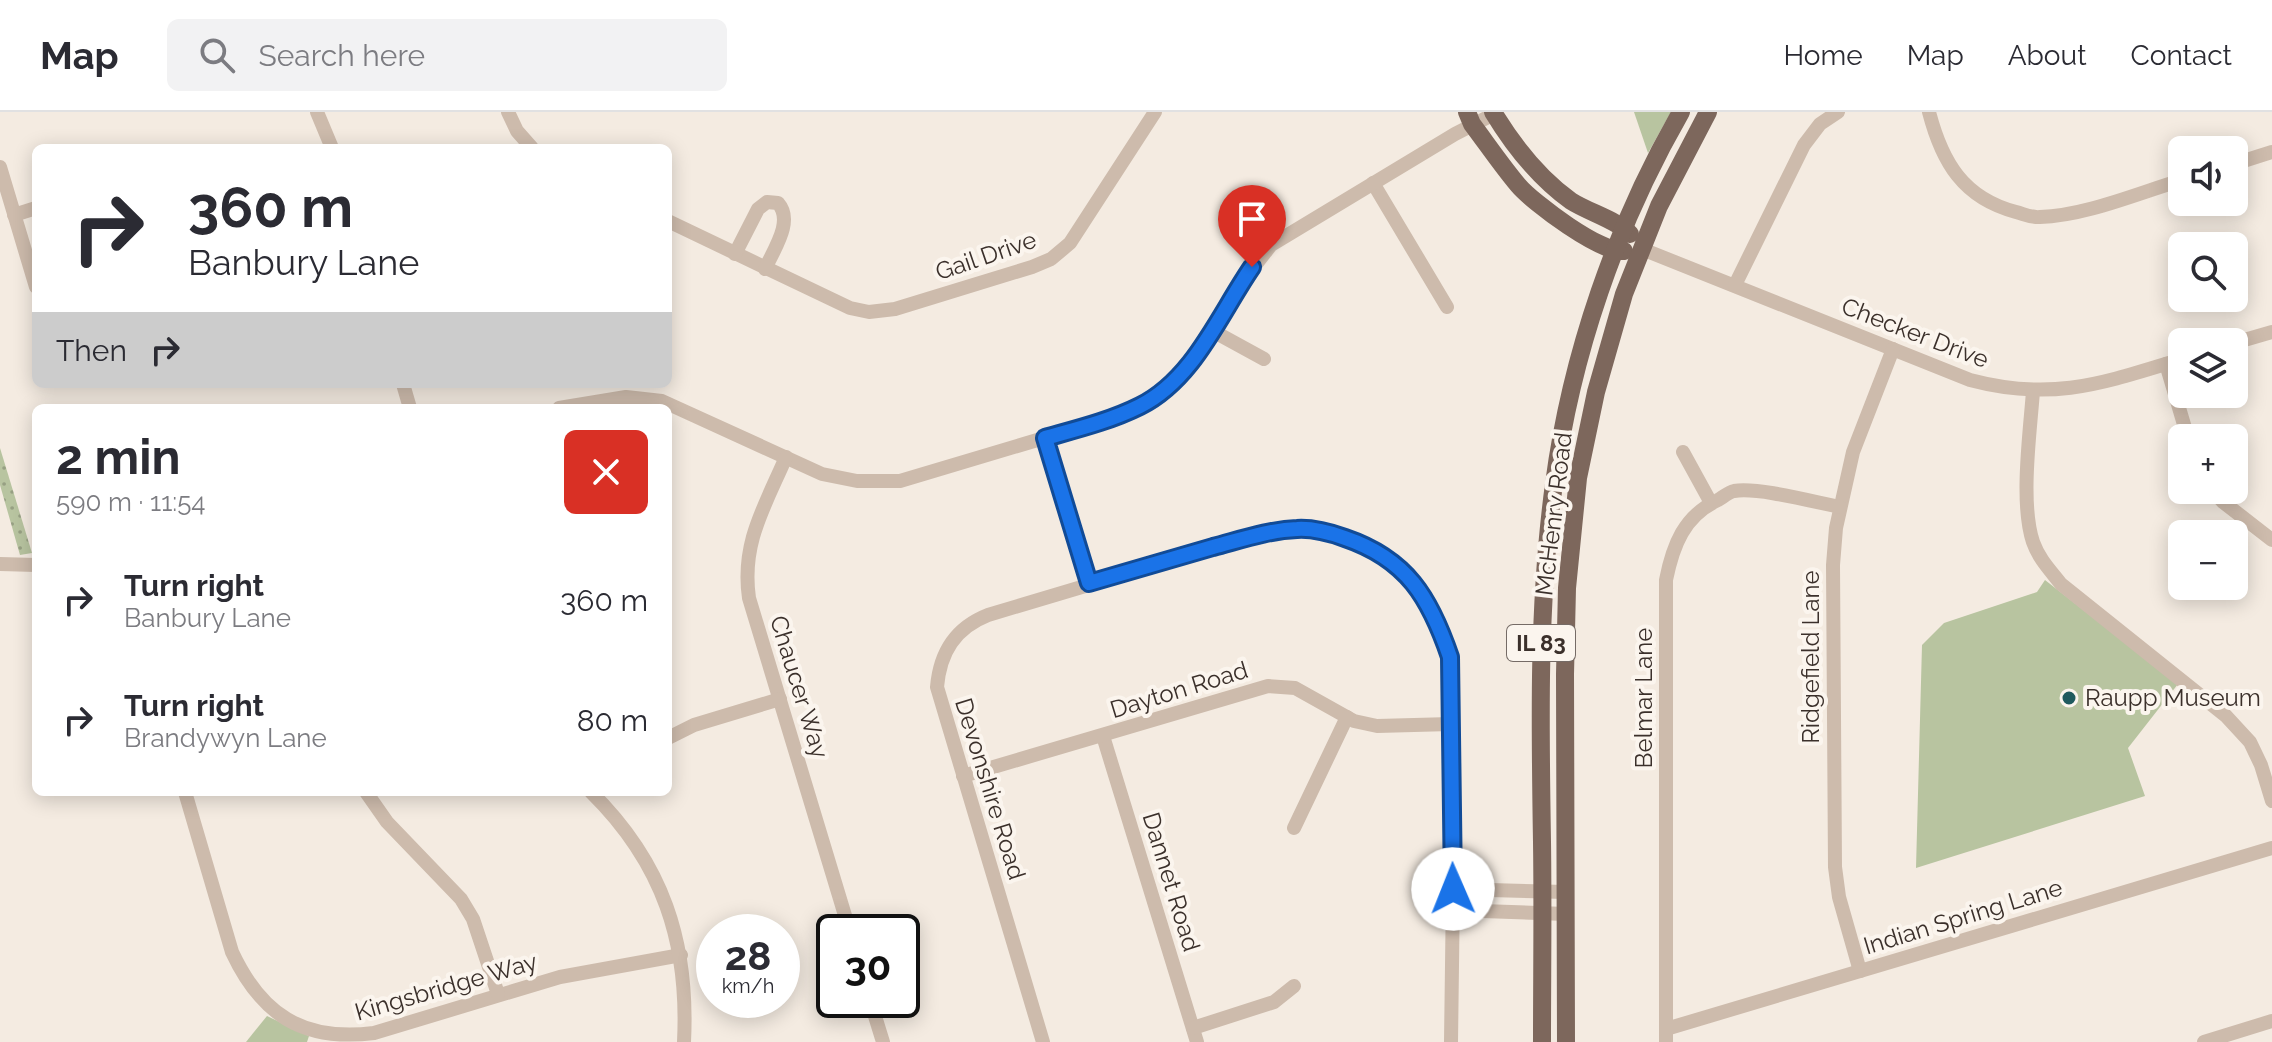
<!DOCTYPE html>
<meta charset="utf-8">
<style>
:root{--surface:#fff;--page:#f2f2f3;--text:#2b2b33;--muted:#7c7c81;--line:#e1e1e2}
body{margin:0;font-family:Raleway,sans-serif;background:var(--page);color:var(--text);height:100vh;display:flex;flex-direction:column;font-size:30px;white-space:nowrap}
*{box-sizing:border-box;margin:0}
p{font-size:26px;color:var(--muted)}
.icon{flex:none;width:44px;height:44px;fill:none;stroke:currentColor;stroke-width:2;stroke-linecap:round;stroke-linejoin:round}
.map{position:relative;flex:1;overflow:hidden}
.sheet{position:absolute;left:32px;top:292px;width:640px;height:392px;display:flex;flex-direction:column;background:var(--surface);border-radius:12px;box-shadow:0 4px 20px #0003}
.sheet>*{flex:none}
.top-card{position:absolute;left:32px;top:32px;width:640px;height:244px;border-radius:12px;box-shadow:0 4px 20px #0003;background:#fff;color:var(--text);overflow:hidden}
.controls{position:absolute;left:2168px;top:24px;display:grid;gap:16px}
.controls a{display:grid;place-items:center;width:80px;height:80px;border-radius:12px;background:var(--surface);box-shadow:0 4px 20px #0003;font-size:40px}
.speed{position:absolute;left:696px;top:802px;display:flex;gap:16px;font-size:40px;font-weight:700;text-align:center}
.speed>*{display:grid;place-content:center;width:104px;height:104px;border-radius:50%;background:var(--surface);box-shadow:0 4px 20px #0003;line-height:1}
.speed small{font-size:20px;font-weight:400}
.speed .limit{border:4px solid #111;border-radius:12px;background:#fff;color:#111}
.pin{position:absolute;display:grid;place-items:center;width:68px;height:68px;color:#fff;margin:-82px -34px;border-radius:50% 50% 50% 0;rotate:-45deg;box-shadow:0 0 8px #0007}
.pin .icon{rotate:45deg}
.me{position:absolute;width:88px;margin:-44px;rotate:359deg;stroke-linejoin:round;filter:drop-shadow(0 0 6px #0008)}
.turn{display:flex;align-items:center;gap:28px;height:168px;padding:0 24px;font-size:36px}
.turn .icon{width:104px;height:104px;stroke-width:2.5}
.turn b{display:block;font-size:56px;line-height:68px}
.then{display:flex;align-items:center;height:76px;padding:0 24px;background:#0003;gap:16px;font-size:30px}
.round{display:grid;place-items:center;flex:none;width:84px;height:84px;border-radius:12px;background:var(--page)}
.head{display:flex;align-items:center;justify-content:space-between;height:136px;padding:0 24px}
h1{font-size:48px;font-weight:700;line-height:60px}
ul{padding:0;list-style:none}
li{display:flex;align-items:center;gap:24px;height:120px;padding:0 24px}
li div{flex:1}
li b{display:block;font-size:30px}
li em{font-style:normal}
header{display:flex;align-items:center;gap:48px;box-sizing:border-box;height:112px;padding:0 40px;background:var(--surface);border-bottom:2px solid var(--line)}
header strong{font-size:38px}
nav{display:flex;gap:44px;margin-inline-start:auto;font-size:28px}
.search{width:560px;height:72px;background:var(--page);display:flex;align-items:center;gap:20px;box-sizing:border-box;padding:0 28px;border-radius:12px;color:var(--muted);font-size:30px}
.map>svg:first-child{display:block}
.grass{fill:url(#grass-dots)}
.park{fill:#b8c4a0}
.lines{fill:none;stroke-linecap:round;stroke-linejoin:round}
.minor{stroke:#cdbbac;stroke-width:14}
.major{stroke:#7d675c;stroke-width:18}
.route-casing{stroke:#114b97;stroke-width:20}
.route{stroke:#1a73e8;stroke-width:14}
.poi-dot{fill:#1f5a5e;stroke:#fbf5ee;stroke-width:3}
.labels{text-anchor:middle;stroke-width:8;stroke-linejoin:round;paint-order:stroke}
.shield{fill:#fbf5ee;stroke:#756b66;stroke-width:2}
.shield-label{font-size:22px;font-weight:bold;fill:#3b302b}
.street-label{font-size:24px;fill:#3b302b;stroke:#fbf5ee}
.poi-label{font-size:24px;fill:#3b302b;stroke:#fbf5ee;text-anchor:start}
</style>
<header>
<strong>Map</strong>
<div class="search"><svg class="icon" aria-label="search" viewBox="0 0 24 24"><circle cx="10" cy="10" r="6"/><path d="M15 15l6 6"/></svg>Search here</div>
<nav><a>Home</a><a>Map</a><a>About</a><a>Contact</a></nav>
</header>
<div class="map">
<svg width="2272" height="930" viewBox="0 0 2272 930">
<defs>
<pattern id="grass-dots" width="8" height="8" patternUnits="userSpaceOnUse" patternTransform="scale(2)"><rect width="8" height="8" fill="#b8c4a0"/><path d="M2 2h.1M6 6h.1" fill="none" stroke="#97a083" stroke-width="1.8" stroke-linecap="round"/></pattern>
</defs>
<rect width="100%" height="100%" fill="#f4ebe1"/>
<polygon class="grass" points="0,336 32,441 20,443 0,373"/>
<g class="park">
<polygon points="1634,0 1671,0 1648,41"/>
<polygon points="2045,468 2178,572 2128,636 2145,684 1916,756 1922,533 1944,511 2037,480"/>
<polygon points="267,904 309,924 307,930 246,930"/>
</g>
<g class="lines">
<g class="minor">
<polyline points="317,0 332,36"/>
<polyline points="508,0 517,19 532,36"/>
<path d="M 1929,0 C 1942,50 1963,86 2016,100 C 2024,102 2032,106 2040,105 C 2085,104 2138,81 2182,68"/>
<polyline points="2234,52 2272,40"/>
<polyline points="0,55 36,175"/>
<polyline points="1373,71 1447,195"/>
<polyline points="14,103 36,96"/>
<polyline points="668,109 850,196 869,200 895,197 1032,155 1051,147 1070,131 1155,0"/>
<path d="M 1642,137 L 1970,268 C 2053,290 2103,271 2182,247"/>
<path d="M 735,142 L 758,97 L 767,90 L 778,91 C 794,109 774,137 765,157"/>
<polyline points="1735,173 1804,33 1820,12 1838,0"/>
<polyline points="1211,218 1264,247"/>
<polyline points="2234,231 2272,220"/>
<polyline points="2166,252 2188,326"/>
<polyline points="403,272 410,296"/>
<path d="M 2033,279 C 2030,321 2020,391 2033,430 C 2039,447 2050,458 2061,472 L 2226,604 L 2250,630 L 2261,653 L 2272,689"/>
<polyline points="559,296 626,285 662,289 822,362 857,369 900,369 1111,306 1142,294 1171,273 1197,243 1232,183 1271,133 1455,22 1494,2"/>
<polyline points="1045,326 1089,471"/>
<polyline points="1683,340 1711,391"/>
<path d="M 786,345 C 765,394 741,431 749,486 L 850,820"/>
<polyline points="2212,378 2223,390 2272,428"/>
<polyline points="0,452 36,453"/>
<polyline points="1103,624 1197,930"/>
<polyline points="668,626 694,613 780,587"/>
<polyline points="963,664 1268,574 1295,576 1354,609 1377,614 1451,612"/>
<path d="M 185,680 L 232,840 C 261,902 302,930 374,921 L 560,865 L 681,843"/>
<polyline points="366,680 387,710 461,787 473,807 498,882"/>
<path d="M 591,680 C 663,751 689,830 684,930"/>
<polyline points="1294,716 1347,605"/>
<polyline points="1453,777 1566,780"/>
<polyline points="1453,798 1566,802"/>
<polyline points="1860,859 1839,785 1835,755 1833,453 1836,416 1853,340 1893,237"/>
<polyline points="870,888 883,930"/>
<polyline points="1193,916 1274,890 1294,874"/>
<polyline points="1666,917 2272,736"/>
<path d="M 1043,930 L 937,575 C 940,540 955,516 988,503 L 1256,423 C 1269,421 1285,416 1299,416 C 1315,417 1333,422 1348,427 C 1408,447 1431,488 1450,545 L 1453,777 L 1451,930"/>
<path d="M 1666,930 L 1666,468 C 1673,433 1684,404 1718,388 C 1723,385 1729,380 1734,379 C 1759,375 1814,390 1840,395"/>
<polyline points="2204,930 2272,909"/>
</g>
<g class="major">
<path d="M 1467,0 L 1472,12 C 1487,32 1502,54 1518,73 C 1533,91 1602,142 1624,139"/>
<path d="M 1493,0 C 1513,33 1539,66 1571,89 C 1588,100 1619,109 1630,122"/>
<path d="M 1542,930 C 1542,863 1543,796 1542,730 C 1540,610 1538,490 1554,372 C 1571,243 1616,113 1681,0"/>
<polyline points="1566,930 1565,562 1567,476 1578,366 1596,280 1624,182 1659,94 1708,0"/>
</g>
</g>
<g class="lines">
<defs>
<path id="route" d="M 1252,155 C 1219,203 1194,267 1140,294 C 1110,309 1077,317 1045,326 L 1089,471 C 1130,459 1172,447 1213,435 C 1240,428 1269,418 1297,417 C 1313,416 1331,421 1345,426 C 1407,447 1430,486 1450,545 L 1453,777"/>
</defs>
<use href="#route" class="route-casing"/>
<use href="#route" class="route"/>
</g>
<circle class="poi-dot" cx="2069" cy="586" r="8"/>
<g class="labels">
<rect class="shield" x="1507" y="513" width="68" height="36" rx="6"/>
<g class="shield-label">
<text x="1541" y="539">IL 83</text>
</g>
<g class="street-label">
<text transform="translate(986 144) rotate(-19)" y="8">Gail Drive</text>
<text transform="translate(1915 221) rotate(21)" y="8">Checker Drive</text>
<text transform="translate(1554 402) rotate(-83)" y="8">McHenry Road</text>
<text transform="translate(1811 545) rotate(-90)" y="8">Ridgefield Lane</text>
<text transform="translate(799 575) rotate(73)" y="8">Chaucer Way</text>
<text transform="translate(1179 578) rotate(-17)" y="8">Dayton Road</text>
<text transform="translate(1644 586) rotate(-90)" y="8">Belmar Lane</text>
<text transform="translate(990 677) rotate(73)" y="8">Devonshire Road</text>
<text transform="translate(1171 770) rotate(73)" y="8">Dannet Road</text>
<text transform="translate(1963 805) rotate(-17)" y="8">Indian Spring Lane</text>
<text transform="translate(446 875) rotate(-16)" y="8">Kingsbridge Way</text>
</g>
<g class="poi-label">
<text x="2085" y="594">Raupp Museum</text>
</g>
</g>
</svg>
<div class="controls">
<a><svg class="icon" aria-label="sound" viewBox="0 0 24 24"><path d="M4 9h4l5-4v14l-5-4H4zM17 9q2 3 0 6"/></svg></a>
<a><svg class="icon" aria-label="search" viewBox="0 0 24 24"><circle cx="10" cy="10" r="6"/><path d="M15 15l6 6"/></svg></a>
<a><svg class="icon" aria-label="layers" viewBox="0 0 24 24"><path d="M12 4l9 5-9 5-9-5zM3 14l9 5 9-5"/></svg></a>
<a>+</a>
<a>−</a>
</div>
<div class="speed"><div>28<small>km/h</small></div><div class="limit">30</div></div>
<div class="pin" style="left:1252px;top:155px;background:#d93025"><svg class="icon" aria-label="arrive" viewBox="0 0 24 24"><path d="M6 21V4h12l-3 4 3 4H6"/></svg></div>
<svg class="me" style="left:1453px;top:777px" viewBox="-20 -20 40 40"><circle r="19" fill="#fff"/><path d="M0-13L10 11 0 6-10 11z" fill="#1a73e8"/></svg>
<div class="top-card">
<div class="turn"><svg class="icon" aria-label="right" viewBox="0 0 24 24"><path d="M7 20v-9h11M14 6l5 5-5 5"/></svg><div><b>360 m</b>Banbury Lane</div></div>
<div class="then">Then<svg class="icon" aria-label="right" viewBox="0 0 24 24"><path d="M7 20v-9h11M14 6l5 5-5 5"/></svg></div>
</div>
<section class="sheet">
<div class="head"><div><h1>2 min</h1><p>590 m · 11:54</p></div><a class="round" style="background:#d93025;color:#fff"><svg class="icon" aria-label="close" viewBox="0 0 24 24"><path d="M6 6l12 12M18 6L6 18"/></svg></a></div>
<ul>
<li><svg class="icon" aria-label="right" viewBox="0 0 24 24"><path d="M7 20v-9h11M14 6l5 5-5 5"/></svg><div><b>Turn right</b><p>Banbury Lane</p></div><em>360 m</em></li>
<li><svg class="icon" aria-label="right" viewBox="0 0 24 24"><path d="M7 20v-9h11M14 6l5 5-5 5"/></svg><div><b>Turn right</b><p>Brandywyn Lane</p></div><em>80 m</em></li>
</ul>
</section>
</div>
